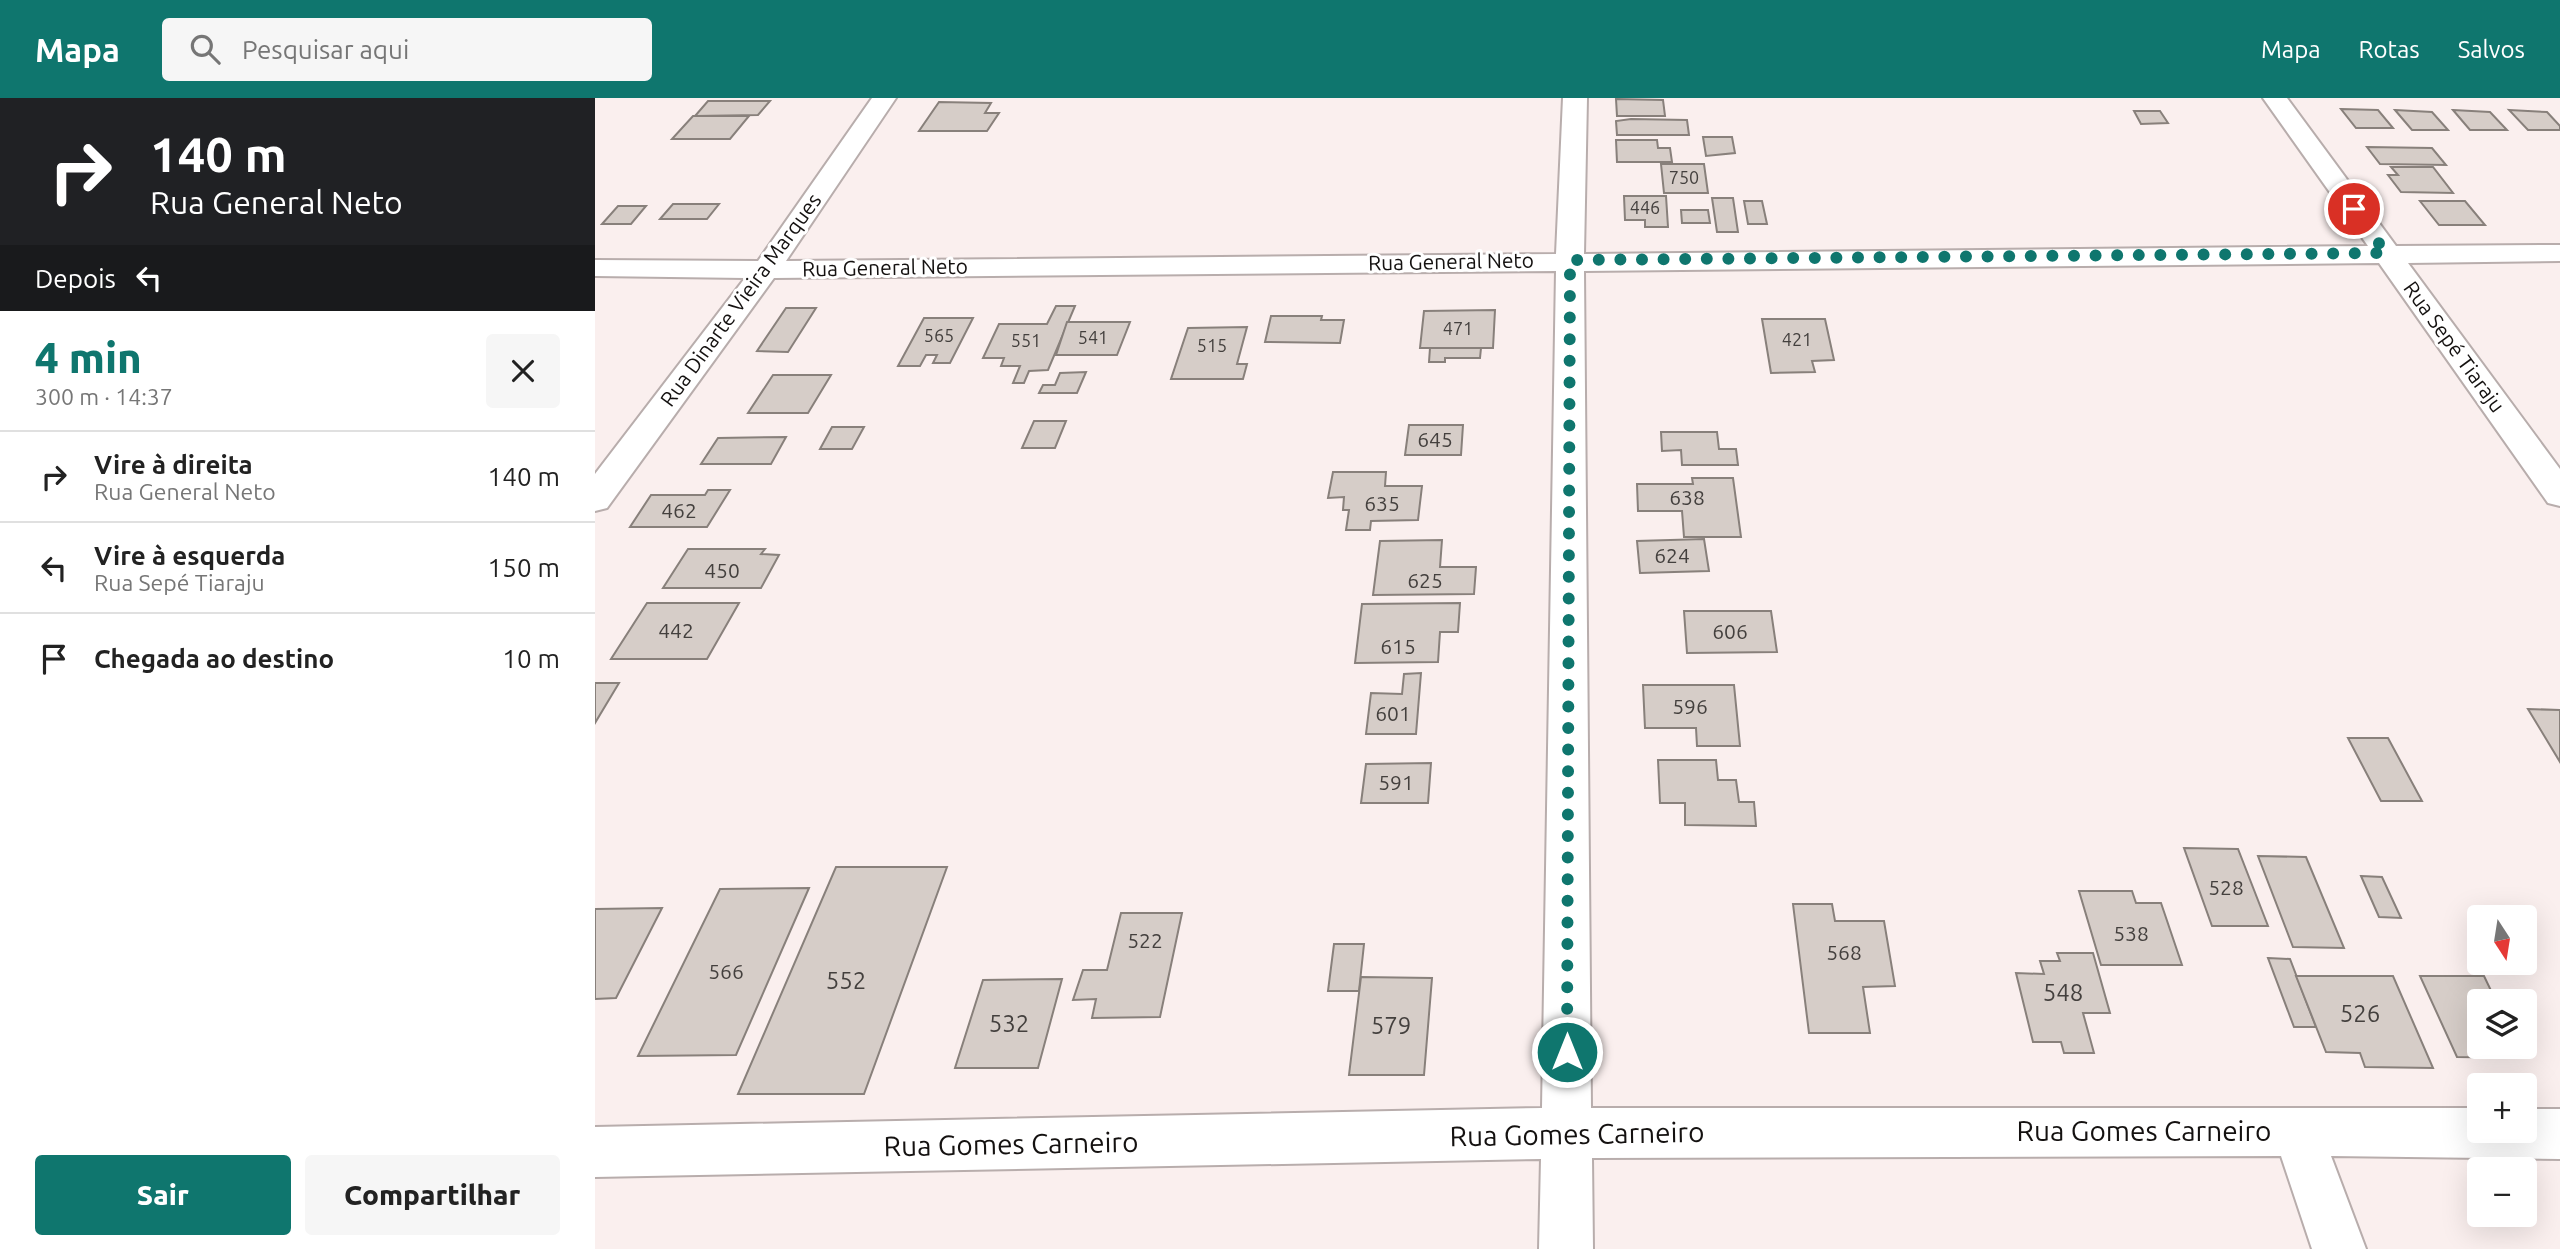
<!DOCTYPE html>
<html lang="pt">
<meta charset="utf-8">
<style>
:root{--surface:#fff;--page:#f6f6f6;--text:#222;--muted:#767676;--line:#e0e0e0;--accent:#0f766e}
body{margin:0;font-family:Ubuntu,sans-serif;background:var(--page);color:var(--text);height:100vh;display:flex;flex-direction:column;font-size:26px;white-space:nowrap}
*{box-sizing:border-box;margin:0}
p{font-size:23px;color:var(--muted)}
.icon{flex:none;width:38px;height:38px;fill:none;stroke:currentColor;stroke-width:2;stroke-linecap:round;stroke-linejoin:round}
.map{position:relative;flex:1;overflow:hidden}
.drawer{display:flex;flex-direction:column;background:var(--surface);width:595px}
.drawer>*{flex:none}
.hud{background:#202124;color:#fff;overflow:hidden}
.needle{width:46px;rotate:168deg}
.buttons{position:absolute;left:1872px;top:807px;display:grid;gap:14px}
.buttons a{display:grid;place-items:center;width:70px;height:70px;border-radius:7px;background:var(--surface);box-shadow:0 7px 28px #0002;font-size:35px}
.pin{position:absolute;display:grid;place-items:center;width:60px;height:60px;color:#fff;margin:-30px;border:4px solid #fff;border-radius:50%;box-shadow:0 2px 7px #0007}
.me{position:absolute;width:77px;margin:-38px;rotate:0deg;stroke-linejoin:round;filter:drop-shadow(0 0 5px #0008)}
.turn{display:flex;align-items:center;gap:24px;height:147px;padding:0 35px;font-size:32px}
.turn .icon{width:91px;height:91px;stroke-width:2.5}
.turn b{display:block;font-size:49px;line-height:60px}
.then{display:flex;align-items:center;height:66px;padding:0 35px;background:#0003;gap:14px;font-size:26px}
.round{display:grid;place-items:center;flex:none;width:74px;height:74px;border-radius:7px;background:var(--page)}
.summary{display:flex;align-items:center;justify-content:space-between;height:119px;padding:0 35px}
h1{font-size:42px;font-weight:800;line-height:52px;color:var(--accent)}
.button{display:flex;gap:14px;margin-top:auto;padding:14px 35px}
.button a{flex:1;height:80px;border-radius:7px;background:var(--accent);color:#fff;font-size:28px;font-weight:800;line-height:80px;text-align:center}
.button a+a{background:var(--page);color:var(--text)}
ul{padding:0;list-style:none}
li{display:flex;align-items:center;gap:21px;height:91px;padding:0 35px;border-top:2px solid var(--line)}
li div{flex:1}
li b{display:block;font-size:26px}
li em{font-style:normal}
header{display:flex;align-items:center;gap:42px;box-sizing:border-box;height:98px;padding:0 35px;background:var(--accent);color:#fff}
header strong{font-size:33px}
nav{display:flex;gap:38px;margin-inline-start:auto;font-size:24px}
.search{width:490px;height:63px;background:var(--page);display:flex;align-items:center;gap:18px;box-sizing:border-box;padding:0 24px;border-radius:7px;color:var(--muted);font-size:26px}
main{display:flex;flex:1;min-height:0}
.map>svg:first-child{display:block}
.building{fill:#d6cdc8;stroke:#88807b;stroke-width:2}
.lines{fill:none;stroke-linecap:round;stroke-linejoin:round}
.minor-casing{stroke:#b8adac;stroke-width:4}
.minor{fill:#fff;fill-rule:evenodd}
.route{stroke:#0f766e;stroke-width:12;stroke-dasharray:0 21.6}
.labels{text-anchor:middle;stroke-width:6;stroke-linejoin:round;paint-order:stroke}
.far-number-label{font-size:18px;fill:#44403e}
.far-street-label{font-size:21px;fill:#141110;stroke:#fff}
.number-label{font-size:21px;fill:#44403e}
.near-number-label{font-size:24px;fill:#44403e}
.near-street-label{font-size:28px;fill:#141110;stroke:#fff}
</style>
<header>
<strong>Mapa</strong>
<div class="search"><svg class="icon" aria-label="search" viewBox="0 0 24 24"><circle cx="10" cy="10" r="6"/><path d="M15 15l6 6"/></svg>Pesquisar aqui</div>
<nav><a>Mapa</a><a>Rotas</a><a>Salvos</a></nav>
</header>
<main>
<section class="drawer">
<div class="hud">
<div class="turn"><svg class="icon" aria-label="right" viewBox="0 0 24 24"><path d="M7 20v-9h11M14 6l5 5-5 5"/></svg><div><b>140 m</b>Rua General Neto</div></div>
<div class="then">Depois<svg class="icon" aria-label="left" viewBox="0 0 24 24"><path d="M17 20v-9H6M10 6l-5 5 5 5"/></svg></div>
</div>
<div class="summary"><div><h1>4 min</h1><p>300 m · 14:37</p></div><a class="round"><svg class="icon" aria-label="close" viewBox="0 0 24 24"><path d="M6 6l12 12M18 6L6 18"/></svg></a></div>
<ul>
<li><svg class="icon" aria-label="right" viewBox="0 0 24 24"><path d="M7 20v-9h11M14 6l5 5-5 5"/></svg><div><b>Vire à direita</b><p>Rua General Neto</p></div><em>140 m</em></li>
<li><svg class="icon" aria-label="left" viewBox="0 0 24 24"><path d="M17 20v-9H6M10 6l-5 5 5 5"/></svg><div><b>Vire à esquerda</b><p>Rua Sepé Tiaraju</p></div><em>150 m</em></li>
<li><svg class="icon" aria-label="arrive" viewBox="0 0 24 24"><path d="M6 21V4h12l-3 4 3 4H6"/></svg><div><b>Chegada ao destino</b></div><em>10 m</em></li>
</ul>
<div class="button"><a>Sair</a><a>Compartilhar</a></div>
</section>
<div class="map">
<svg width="1965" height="1151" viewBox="0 0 1965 1151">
<rect width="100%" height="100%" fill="#faefee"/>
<g class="building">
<polygon points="1021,1 1068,2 1070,18 1022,18"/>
<polygon points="113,3 175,3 163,17 100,18"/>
<polygon points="344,4 396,5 390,15 404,15 392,33 324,33"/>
<polygon points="1746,11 1783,12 1798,30 1761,30"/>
<polygon points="1800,12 1837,14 1853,32 1817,32"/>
<polygon points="1858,12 1895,14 1912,32 1875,32"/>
<polygon points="1914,12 1952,14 1965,28 1965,32 1933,32"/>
<polygon points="1539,13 1565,13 1573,25 1546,26"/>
<polygon points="98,18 154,18 135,41 77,41"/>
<polygon points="1036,21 1092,22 1094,37 1022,37 1021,23"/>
<polygon points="1108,39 1137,39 1140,55 1111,58"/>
<polygon points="1021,42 1062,42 1063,50 1075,50 1077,64 1022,64"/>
<polygon points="1772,49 1837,50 1851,67 1785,66"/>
<polygon points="1066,66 1109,66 1113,95 1069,95"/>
<polygon points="1796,69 1838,69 1858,95 1806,94 1793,77 1803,77"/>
<polygon points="1029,98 1071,98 1073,129 1050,129 1050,122 1030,122"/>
<polygon points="1117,100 1138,100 1143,134 1122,134"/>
<polygon points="1149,103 1167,103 1172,126 1153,126"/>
<polygon points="1825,103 1870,103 1890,127 1844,127"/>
<polygon points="78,106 124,106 112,121 65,121"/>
<polygon points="23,108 51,108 36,126 7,126"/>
<polygon points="1086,112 1113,112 1115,125 1087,125"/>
<polygon points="461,208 480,208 453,272 434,273 429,285 418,285 425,268 406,268 409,260 388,260 404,226 452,226"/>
<polygon points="191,210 221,210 193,254 162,253"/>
<polygon points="900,212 898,250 825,250 829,213"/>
<polygon points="676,218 727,218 726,222 749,222 745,245 670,244"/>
<polygon points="329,220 378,220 355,265 338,265 342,257 331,257 325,268 303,268"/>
<polygon points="1167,221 1230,221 1239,262 1217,263 1220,274 1176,275"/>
<polygon points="472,224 535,224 522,257 461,257"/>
<polygon points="652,229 642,266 652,266 648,281 576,281 593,230"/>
<polygon points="835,250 886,250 885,260 850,260 850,264 834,264"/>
<polygon points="491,274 482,295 444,295 448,287 460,287 465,275"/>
<polygon points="178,277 236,277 213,315 153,315"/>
<polygon points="439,323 471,323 460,350 427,350"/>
<polygon points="814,327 868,327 866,357 810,357"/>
<polygon points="237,329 269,329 257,351 225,351"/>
<polygon points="1066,334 1122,334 1124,351 1141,351 1143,367 1087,367 1086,352 1067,353"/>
<polygon points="191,339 176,366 106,366 123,340"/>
<polygon points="738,374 791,374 790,388 827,388 823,422 776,423 775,432 751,432 754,412 748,412 749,399 733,400"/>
<polygon points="1097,380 1138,380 1146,439 1089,439 1087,413 1043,413 1042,386 1098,386"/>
<polygon points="113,392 135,392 112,429 35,429 56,397 110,397"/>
<polygon points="1109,441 1114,473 1045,475 1042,443"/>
<polygon points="847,442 845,469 881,469 879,496 778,497 785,443"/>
<polygon points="93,451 170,451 166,456 184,457 166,490 68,490"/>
<polygon points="52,505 144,505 112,561 16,561"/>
<polygon points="865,505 863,534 845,534 843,564 760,565 767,506"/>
<polygon points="1089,513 1176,513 1182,554 1092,555"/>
<polygon points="826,575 821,636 771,636 776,595 807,596 809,576"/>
<polygon points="0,585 24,585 0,625"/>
<polygon points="1048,587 1139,587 1145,648 1102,648 1101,630 1050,630"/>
<polygon points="1933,611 1965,612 1965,664"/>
<polygon points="1753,640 1793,640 1827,703 1786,703"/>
<polygon points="1063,662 1121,662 1123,682 1141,682 1144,704 1159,704 1161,728 1090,727 1090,705 1065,705"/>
<polygon points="836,665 833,705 766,705 771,666"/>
<polygon points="1589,750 1643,751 1673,828 1617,828"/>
<polygon points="1663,758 1711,759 1749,850 1698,849"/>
<polygon points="241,769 352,769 269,996 143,996"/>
<polygon points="1766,778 1787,779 1806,820 1784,819"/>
<polygon points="214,790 141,957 43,958 125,791"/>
<polygon points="1484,793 1537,793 1541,805 1566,805 1587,867 1506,867"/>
<polygon points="1198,806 1237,806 1240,823 1289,823 1300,888 1268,889 1275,935 1214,935"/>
<polygon points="67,810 21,900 0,901 0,811"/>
<polygon points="526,815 587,815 565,919 497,920 501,901 478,902 488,872 512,872"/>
<polygon points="739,846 769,846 764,893 733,893"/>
<polygon points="1462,855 1498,855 1515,915 1488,915 1499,955 1469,955 1466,944 1438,944 1421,875 1449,876 1445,863 1465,863"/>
<polygon points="1673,860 1695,861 1721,929 1699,929"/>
<polygon points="1701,878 1798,878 1838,970 1770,969 1765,955 1731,954"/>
<polygon points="1825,878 1889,878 1901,903 1885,903 1885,948 1924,948 1930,960 1862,959"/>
<polygon points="766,879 837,880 829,977 754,977"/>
<polygon points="467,881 443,970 360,970 388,882"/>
</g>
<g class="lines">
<defs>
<polygon id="minor" points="277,0 301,0 191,163 961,156 968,0 992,0 989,156 1773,148 1668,0 1692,0 1801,148 1965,147 1965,163 1813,165 1965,371 1965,408 1953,405 1784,165 989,173 996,1010 1885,1010 1885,1032 1930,1032 1930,1011 1965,1011 1965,1061 1736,1058 1771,1151 1717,1151 1686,1058 997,1060 998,1151 944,1151 946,1061 0,1079 0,1029 947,1010 961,173 179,180 12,410 0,413 0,376 150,180 0,178 0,162 163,163"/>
</defs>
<use href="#minor" class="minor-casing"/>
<use href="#minor" class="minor"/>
</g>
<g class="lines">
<polyline class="route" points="972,954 975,162 1791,155 1759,111"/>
</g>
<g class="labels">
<g class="far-number-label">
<text x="1089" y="86">750</text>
<text x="1050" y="116">446</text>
<text x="863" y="237">471</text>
<text x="344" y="244">565</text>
<text x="498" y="246">541</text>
<text x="1202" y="248">421</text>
<text x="431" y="249">551</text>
<text x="617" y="254">515</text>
</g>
<g class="far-street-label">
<text transform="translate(856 164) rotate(-1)" y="7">Rua General Neto</text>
<text transform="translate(290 170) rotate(-1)" y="7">Rua General Neto</text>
<text transform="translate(146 202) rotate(-54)" y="7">Rua Dinarte Vieira Marques</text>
<text transform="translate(1859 249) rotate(54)" y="7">Rua Sepé Tiaraju</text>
</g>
<g class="number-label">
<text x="840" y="349">645</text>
<text x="1092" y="407">638</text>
<text x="787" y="413">635</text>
<text x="84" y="420">462</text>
<text x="1077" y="465">624</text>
<text x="127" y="480">450</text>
<text x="830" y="490">625</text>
<text x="81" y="540">442</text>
<text x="1135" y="541">606</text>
<text x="803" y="556">615</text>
<text x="1095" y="616">596</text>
<text x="798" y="623">601</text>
<text x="801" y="692">591</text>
<text x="1631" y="797">528</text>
<text x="1536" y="843">538</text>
<text x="550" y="850">522</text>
<text x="1249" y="862">568</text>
<text x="131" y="881">566</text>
</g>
<g class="near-number-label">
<text x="251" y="891">552</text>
<text x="1468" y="903">548</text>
<text x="1765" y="924">526</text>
<text x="414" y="934">532</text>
<text x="796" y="936">579</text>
</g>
<g class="near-street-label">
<text x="1549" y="1043">Rua Gomes Carneiro</text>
<text transform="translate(982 1036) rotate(-1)" y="10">Rua Gomes Carneiro</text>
<text transform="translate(416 1046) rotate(-1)" y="10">Rua Gomes Carneiro</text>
</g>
</g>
</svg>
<div class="buttons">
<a><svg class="needle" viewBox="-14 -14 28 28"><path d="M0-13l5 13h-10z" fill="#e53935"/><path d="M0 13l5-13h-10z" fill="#767676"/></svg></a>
<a><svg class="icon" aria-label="layers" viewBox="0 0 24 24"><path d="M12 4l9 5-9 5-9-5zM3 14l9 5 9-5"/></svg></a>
<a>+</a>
<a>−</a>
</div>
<div class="pin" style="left:1759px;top:111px;background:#d93025"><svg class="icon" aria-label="arrive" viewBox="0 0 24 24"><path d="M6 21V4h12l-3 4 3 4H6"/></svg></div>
<svg class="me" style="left:972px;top:954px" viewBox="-20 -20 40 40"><circle r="17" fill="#0f766e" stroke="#fff" stroke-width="3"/><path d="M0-11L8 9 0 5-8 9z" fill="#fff"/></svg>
</div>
</main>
